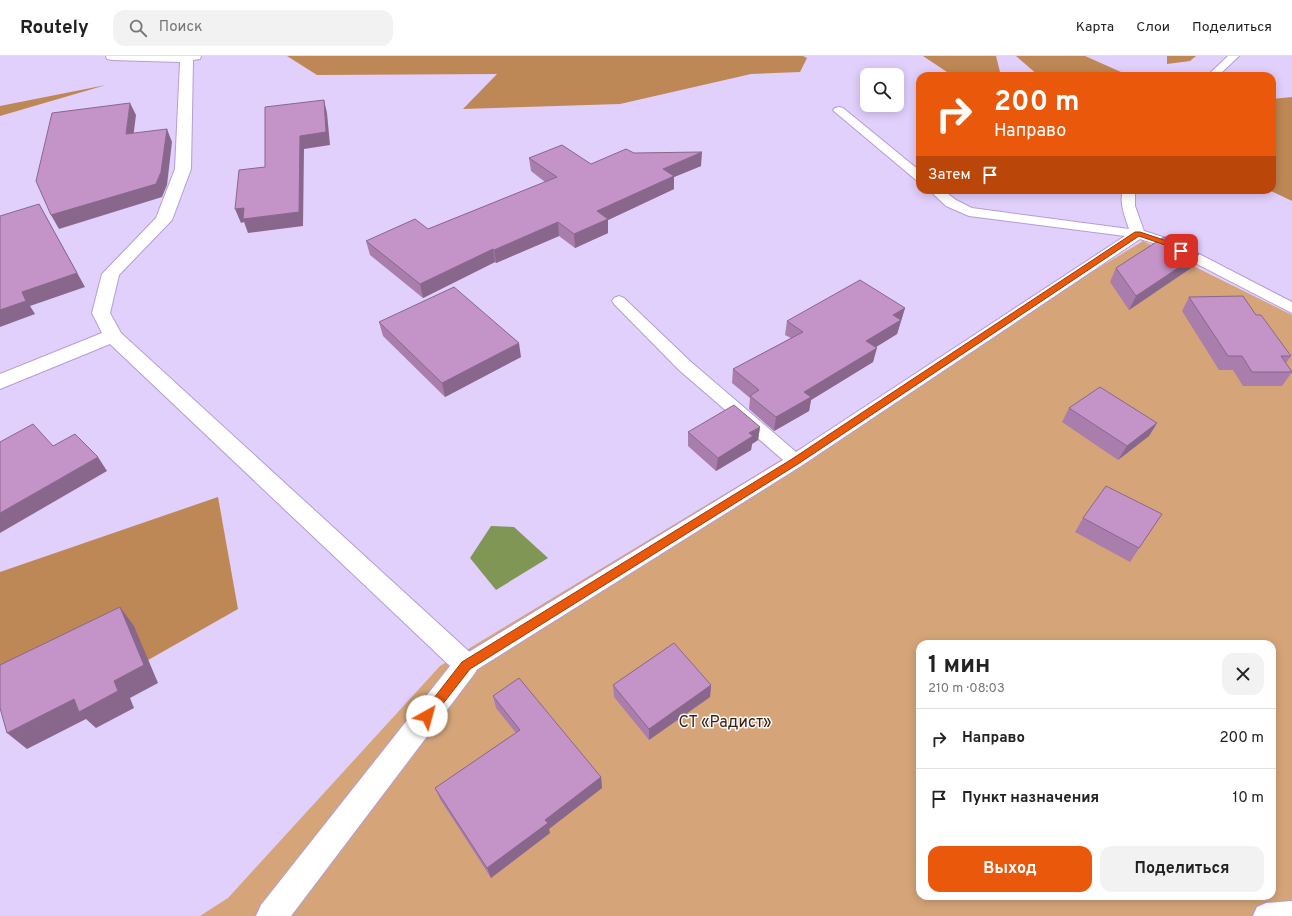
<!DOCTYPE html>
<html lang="ru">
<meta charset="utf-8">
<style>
:root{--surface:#fff;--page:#f2f2f2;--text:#222;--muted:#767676;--line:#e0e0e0;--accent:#ea580c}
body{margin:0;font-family:Overpass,sans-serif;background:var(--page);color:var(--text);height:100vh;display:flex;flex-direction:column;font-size:15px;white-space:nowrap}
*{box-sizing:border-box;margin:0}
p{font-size:13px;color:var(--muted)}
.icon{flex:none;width:22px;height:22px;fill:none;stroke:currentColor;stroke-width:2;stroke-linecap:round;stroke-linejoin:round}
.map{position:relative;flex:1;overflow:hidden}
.side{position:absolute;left:916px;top:584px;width:360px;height:260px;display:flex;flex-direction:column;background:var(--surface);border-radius:12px;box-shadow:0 2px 10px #0003}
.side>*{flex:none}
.hud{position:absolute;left:916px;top:16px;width:360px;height:122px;border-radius:12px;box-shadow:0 2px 10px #0003;background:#ea580c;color:#fff;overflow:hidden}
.tools{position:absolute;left:860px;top:12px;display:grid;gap:8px}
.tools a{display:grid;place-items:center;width:44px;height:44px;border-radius:8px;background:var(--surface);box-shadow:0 2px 10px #0003;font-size:20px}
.pin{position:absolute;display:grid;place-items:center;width:34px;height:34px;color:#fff;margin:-17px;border-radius:8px;box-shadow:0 2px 6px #0006}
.me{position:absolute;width:44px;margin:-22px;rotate:38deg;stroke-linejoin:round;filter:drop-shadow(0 0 3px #0008)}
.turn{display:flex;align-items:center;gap:14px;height:84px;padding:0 12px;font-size:18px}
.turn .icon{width:52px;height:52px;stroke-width:2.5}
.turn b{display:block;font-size:28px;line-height:34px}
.then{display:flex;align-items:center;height:38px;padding:0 12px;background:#0003;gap:8px;font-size:15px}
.round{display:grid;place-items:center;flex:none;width:42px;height:42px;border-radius:12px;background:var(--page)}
.overview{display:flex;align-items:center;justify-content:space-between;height:68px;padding:0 12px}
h1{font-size:24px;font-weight:700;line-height:30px}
.action{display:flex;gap:8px;margin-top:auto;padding:8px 12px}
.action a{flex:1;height:46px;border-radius:12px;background:var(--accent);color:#fff;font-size:16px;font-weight:700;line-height:46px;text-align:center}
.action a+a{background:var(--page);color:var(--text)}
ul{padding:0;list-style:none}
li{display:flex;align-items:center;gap:12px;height:60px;padding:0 12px;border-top:1px solid var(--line)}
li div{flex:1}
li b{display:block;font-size:15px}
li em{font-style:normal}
header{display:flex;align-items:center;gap:24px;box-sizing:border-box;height:56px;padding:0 20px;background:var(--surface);border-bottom:1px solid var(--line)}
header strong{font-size:19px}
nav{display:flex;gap:22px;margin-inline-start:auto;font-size:14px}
.search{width:280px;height:36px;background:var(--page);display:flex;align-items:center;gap:10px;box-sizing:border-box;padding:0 14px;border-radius:12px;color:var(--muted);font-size:15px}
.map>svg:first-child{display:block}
.green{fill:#d5a579;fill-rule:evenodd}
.forest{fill:#bd8855}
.water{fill:#809654}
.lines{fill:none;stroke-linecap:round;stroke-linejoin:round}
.service-casing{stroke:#b49dd3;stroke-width:2}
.minor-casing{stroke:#b49dd3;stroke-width:2}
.service{fill:#fff;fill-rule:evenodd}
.minor{fill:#fff;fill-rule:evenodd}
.wall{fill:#a97eac}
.shaded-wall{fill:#89678c}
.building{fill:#c493c8;stroke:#89678c}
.route{fill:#ea580c;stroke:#983908}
.labels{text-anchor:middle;stroke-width:3;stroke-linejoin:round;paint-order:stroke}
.near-park-label{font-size:16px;fill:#3b240d;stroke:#faf8fe}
</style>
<header>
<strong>Routely</strong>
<div class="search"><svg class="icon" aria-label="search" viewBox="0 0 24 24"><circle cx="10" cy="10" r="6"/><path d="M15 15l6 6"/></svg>Поиск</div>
<nav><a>Карта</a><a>Слои</a><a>Поделиться</a></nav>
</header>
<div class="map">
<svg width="1292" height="860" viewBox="0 0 1292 860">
<rect width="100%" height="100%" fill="#e1cffc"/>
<path class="green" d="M 1143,185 L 1292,259 L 1292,860 L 200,860 L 228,842 L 440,610 ZM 920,588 L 1272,588 L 1272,840 L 920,840 Z"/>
<g class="forest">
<polygon points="287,0 803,0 807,2 800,16 751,18 620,48 463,53 497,18 317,19"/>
<polygon points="923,0 996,0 1001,20 953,20"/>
<polygon points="1016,0 1085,0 1130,20 1039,20"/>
<polygon points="1167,0 1196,0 1190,5 1167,8"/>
<polygon points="106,29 0,60 0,50"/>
<polygon points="1292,41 1292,145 1269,134 1272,134 1272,43"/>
<polygon points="218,441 238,553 83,641 0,614 0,516"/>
</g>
<polygon class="water" points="491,470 514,471 548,502 496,534 470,502"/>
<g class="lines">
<defs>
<g id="service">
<polygon points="1228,0 1239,0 1218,20 1207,20"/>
<polygon points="839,51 843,52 920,115 920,125 916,124 835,56 833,54 835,52"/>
<path d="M 929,134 L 943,134 L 956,144 L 972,152 L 1129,173 C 1125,160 1119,148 1123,134 L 1135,134 L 1135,150 L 1144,175 L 1172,184 L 1292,246 L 1292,257 L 1162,190 L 1140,183 L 801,410 L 473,616 L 466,618 L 459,616 L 455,609 L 459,602 L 783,404 L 679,314 L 614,248 L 612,245 L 614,242 L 619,240 L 624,242 L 691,306 L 796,396 L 1125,180 L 969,160 L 946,150 Z"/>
<polygon points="1292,845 1292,860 1253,860 1257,851 1266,847"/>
</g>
<polygon id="minor" points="106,0 201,0 200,3 193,4 191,113 172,164 119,219 110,257 121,277 475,601 479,609 475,617 291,860 256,860 261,849 450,610 110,288 0,333 0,318 102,277 92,257 102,218 156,162 175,113 180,6 112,4 107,3"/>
</defs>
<use href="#service" class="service-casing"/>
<use href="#minor" class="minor-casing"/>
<use href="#service" class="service"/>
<use href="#minor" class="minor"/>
</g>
<g class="wall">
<polygon points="634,97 701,110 674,121 674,133 608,164 608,177 575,192 559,180 496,207 495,206 423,242 370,199 366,185 428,173 545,126 531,115 529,102 591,108"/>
<polygon points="1116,212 1191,212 1129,254 1110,226"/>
<polygon points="1189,241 1256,259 1291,300 1286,307 1292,316 1282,330 1243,330 1233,314 1219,314 1182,255"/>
<polygon points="905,252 897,278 876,291 873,306 811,344 809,355 774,375 749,353 750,342 732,327 733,313 791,282 785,279 787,265"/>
<polygon points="379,266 521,301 445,341 383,280"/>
<polygon points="1069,352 1157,367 1149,380 1118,404 1062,366"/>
<polygon points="760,371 758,384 752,388 751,394 716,415 688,390 688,376"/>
<polygon points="1162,458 1130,506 1075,476 1083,462"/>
<polygon points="613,629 711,629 710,641 649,684 614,641"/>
<polygon points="493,640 601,721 602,732 549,773 550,777 491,822 440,743 435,732 516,677 496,652"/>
</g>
<g class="shaded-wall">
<polygon points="324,44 327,57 330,89 304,93 303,170 248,177 244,166 241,167 235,153"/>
<polygon points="130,47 136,59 132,91 126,78"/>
<polygon points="167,73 172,86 167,129 162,141 59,173 51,159"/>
<polygon points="702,96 701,110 674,121 674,133 608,164 608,177 575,192 574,178 597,155 663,113"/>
<polygon points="39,148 85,231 30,250 35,258 0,271 0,254"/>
<polygon points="558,166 559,180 496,207 494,194"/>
<polygon points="493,193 495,206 423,242 420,228"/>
<polygon points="1199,198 1191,212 1129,254 1136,240"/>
<polygon points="905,252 897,278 863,299 866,285 893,259"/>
<polygon points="519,287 521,301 445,341 442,327"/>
<polygon points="877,292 873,306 811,344 809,355 774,375 776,361 804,336"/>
<polygon points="1157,367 1149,380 1118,404 1127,390"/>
<polygon points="760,371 758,384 752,388 751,394 716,415 718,402 749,377"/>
<polygon points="98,401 107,415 0,477 0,457"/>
<polygon points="120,551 134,570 158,627 130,642 134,652 96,672 86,663 27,693 7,677 74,643 114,625"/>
<polygon points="711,629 710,641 649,684 649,673"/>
<polygon points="601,721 602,732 549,773 550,777 491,822 487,812 545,764"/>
</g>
<g class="building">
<polygon points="324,44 326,76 300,80 299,156 243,163 244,152 235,153 239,114 265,111 265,51"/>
<polygon points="130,47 126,78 167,73 161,116 156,128 51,159 36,125 52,57"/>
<polygon points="562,89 591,108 626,93 634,97 702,96 663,113 674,120 597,155 608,163 574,178 558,166 494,194 493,193 420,228 366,185 415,163 428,173 557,121 529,102"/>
<polygon points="39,148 77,217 22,236 26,245 0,254 0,160"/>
<polygon points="1164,181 1199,198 1136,240 1116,212"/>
<polygon points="860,224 905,252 893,259 901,264 866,285 877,292 804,336 811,341 776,361 750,340 759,334 733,313 803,276 787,265"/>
<polygon points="454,231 519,287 442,327 379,266"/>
<polygon points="1243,240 1256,259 1261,259 1291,300 1281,300 1292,316 1252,316 1242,300 1228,300 1189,241"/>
<polygon points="1100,331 1157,367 1127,390 1069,352"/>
<polygon points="734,349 760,371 749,377 753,380 718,402 688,376"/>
<polygon points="33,368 53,390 75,378 98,401 0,457 0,386"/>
<polygon points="1106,430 1162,458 1139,492 1083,462"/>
<polygon points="120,551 144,609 114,625 118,635 79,656 74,643 7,677 0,652 0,609"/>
<polygon points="674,587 711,629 649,673 613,629"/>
<polygon points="519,622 601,721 545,764 548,767 487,812 435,732 520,674 493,640"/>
</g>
<polygon class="route" points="1135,176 1140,176 1170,186 1185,195 1181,197 1165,189 1139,180 798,408 470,613 431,663 427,665 423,663 422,660 423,656 462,606 792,403"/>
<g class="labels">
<g class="near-park-label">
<text x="725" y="671">СТ «Радист»</text>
</g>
</g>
</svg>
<div class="tools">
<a><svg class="icon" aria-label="search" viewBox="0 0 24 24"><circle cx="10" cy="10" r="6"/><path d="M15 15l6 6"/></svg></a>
</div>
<div class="pin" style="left:1181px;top:195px;background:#d93025"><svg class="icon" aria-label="arrive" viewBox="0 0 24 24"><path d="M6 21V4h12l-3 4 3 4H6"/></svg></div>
<svg class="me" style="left:427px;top:660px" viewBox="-20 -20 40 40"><circle r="19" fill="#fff"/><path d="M0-13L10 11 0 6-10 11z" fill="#ea580c"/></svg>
<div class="hud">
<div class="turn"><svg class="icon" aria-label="right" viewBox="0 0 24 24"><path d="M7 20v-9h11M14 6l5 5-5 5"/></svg><div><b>200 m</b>Направо</div></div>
<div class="then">Затем<svg class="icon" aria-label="arrive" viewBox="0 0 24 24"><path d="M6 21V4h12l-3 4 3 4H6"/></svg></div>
</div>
<section class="side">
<div class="overview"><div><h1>1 мин</h1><p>210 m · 08:03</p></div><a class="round"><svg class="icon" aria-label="close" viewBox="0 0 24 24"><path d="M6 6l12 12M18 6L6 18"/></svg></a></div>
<ul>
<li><svg class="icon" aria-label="right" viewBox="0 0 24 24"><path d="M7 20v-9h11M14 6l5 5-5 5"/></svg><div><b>Направо</b></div><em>200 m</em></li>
<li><svg class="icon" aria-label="arrive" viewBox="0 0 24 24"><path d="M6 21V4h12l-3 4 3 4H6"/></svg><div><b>Пункт назначения</b></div><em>10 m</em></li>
</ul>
<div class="action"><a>Выход</a><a>Поделиться</a></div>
</section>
</div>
